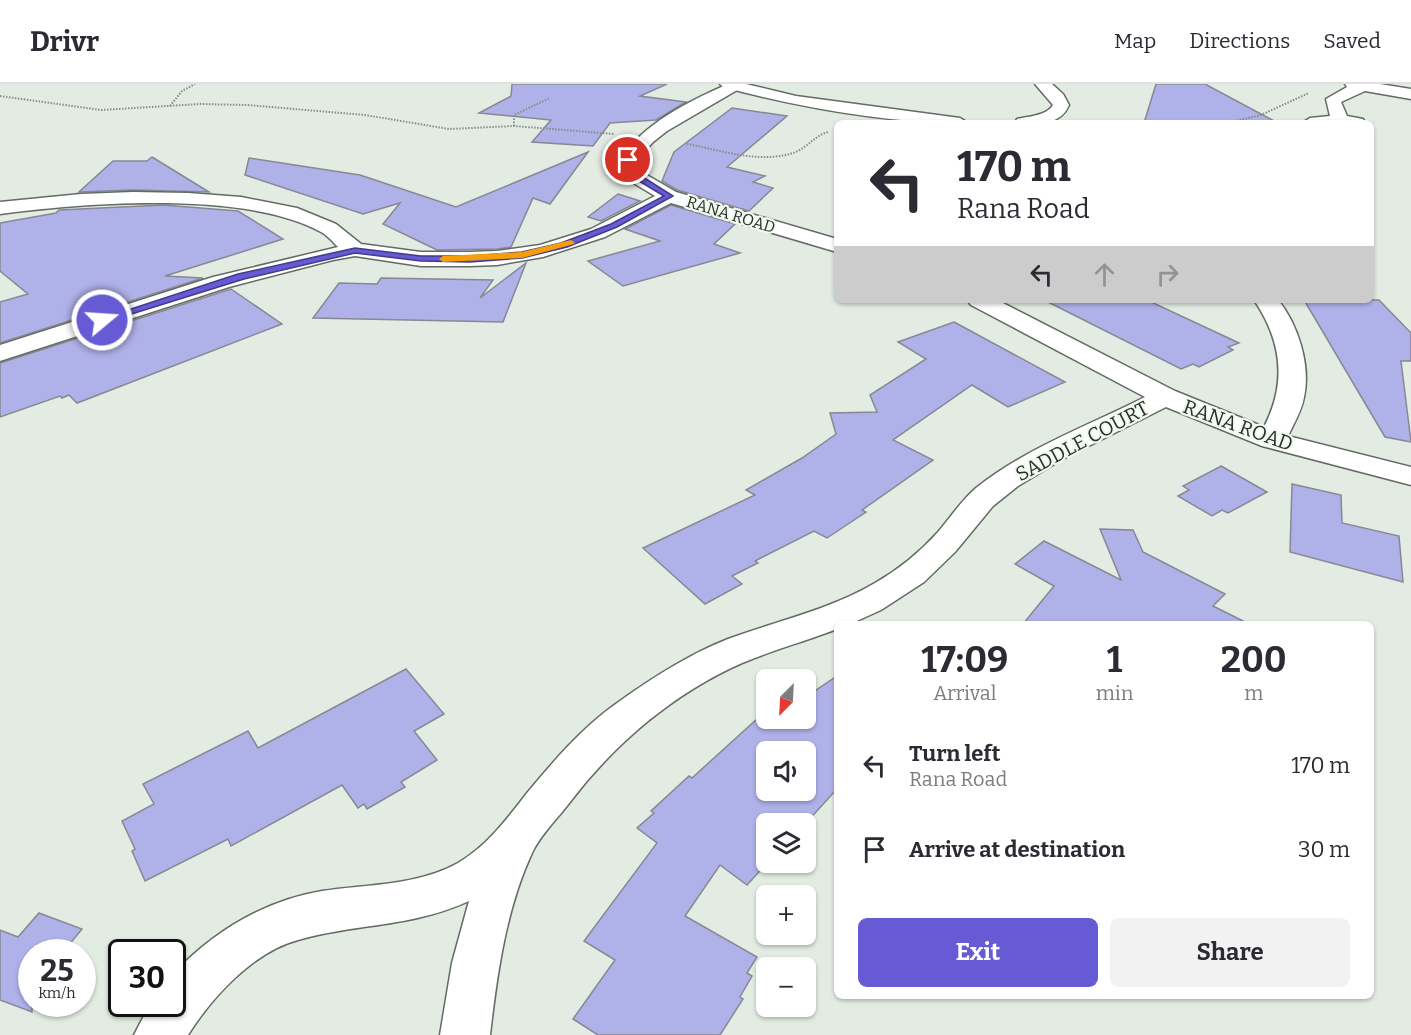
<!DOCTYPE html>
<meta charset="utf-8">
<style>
:root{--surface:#fff;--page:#f2f2f3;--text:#2b2b33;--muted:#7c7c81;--line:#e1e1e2;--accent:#665bd4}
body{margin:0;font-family:Bitter,serif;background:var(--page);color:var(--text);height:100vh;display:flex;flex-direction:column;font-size:22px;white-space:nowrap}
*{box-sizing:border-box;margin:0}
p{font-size:20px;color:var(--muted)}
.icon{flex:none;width:33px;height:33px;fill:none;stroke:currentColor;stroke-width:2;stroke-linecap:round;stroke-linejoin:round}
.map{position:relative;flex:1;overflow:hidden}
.sheet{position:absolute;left:834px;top:537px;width:540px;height:378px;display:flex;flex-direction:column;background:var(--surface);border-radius:9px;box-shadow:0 2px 4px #0004}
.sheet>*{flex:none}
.banner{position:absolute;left:834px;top:36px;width:540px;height:183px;border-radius:9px;box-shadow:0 2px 4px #0004;background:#fff;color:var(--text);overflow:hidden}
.needle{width:39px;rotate:204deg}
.fabs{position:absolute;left:756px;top:585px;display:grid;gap:12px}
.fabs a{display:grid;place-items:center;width:60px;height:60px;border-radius:9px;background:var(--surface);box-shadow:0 2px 4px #0004;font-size:30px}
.speed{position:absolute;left:18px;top:855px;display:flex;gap:12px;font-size:30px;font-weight:700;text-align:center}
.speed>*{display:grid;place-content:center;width:78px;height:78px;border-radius:50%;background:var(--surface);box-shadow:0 2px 4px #0004;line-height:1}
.speed small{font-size:15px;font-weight:400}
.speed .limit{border:3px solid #111;border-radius:9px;background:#fff;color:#111}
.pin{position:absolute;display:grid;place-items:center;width:51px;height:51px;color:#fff;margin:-26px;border:3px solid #fff;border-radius:50%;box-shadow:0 2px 6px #0007}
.me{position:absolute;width:66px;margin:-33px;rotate:72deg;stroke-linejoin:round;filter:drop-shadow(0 0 4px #0008)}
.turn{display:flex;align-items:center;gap:21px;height:126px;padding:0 24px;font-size:27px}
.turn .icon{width:78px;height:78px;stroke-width:2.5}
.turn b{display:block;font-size:42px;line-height:51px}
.lanes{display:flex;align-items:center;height:57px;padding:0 24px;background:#0003;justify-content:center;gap:30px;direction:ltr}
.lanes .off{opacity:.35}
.eta{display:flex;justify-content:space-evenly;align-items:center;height:102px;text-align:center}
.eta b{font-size:36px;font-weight:700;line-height:42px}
.button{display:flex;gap:12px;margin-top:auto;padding:12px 24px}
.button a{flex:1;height:69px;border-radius:9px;background:var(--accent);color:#fff;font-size:24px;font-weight:700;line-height:69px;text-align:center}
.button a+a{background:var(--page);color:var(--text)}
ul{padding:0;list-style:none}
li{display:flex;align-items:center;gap:18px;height:84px;padding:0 24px}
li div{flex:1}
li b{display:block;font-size:22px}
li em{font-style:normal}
header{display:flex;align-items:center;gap:36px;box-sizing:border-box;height:84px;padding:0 30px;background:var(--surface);border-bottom:2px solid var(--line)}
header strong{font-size:28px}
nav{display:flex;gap:33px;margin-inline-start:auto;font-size:21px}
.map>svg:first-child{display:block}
.building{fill:#afb1e9;stroke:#878893;stroke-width:1.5;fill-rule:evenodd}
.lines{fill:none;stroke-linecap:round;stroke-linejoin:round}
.minor-casing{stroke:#646b63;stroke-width:3}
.tertiary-casing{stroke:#646b63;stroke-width:3}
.path{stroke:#878e87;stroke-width:2;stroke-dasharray:1.5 1.5;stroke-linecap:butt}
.minor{fill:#fff;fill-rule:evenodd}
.tertiary{fill:#fff;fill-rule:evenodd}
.route{fill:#665bd4;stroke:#423b8a;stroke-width:1.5}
.slow{fill:#f59e0b}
.labels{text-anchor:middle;stroke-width:4.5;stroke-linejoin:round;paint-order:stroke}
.far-street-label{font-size:16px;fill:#2b2f2b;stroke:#f0f9f0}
.street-label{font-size:20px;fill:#2b2f2b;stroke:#f0f9f0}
</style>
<header>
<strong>Drivr</strong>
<nav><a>Map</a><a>Directions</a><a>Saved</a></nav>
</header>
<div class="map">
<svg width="1411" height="951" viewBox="0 0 1411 951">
<rect width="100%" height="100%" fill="#e3ece2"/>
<g class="building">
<polygon points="512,0 667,0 640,12 686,18 656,36 610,39 593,62 532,58 551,36 479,29 511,12"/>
<polygon points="1156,0 1205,0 1278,39 1144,39"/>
<polygon points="732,24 787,32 727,83 765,92 753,98 773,104 749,127 677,106 662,97 674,68"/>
<polygon points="588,68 550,120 533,114 511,163 497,165 437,166 383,140 400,119 363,130 245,91 249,74 360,91 456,123"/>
<polygon points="152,73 209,108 133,106 79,108 113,77 147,77"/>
<polygon points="618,110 640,117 601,137 588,133"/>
<polygon points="163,121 238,127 283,155 165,192 203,194 0,259 0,218 28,210 0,187 0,139 56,129 59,126"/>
<polygon points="671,121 735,140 714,160 740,169 623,202 588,177 660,157 625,145"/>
<polygon points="526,179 503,238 313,234 339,199 377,200 381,194 493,196 480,214"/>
<polygon points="231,205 282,240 77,319 69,311 62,314 60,312 0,333 0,279"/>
<polygon points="1044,216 1147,216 1239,259 1228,263 1233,266 1199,283 1193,280 1181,285"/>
<polygon points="1304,216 1379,216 1411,249 1411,277 1401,277 1411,358 1385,353"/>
<polygon points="954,238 1065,298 1008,323 972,301 893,356 933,376 862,426 866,428 827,454 814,447 755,477 758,479 732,492 742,500 705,520 643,464 755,411 746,406 802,374 836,350 830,329 877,328 870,311 926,275 898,258"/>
<polygon points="1221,382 1267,408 1228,429 1222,426 1212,432 1178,412 1189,406 1183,402"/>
<polygon points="1292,400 1341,411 1342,439 1399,452 1403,498 1290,468"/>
<polygon points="1100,445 1133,446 1143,468 1225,510 1213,522 1249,540 1023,540 1054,502 1015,480 1044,457 1121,496"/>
<polygon points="406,585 444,630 414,647 437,676 401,698 405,703 367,725 364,720 358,724 342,701 231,762 228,755 145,797 132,767 135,765 122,737 154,720 143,700 248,647 258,664"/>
<path d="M 837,592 L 837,705 L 805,740 L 766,740 L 768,778 L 747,801 L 720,781 L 685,832 L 757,873 L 747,889 L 752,892 L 740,913 L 743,915 L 720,951 L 598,951 L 573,935 L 615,876 L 584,857 L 657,759 L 637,744 L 654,729 L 651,727 L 689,692 L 692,694 L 758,634 L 806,634 L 806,613 ZM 766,668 L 806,668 L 806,706 L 766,706 Z"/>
<polygon points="39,829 82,845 63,868 32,868 32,928 0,916 0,846 18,853"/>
</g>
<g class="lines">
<defs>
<g id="minor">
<path d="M 728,0 L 742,0 L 744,2 L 667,47 L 653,58 L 637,76 L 640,87 L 676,108 L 837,155 L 837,168 L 671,119 L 605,153 L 543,173 L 497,181 L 470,182 L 421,182 L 355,172 L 333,176 L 229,203 L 0,277 L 0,261 L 213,193 L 338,163 C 333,158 327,151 321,148 C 245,106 84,119 0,130 L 0,118 L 81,110 L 133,108 L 188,109 L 241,113 L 297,124 L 336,140 L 361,160 L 421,168 L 470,168 L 497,167 L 540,161 L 591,145 L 655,112 L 625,94 L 619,76 C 645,39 687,18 728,0 Z"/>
<polygon points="1345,0 1380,0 1411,5 1411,15 1365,7 1341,18 1347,32 1363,35 1365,39 1302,39 1310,34 1330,32 1326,15 1347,3"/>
<path d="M 967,216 L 997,216 L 1175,307 L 1264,343 C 1287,299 1282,257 1254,216 L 1278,216 C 1298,240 1311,282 1304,313 C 1302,326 1294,339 1288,352 L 1411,383 L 1411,401 L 1262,362 L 1166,323 L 1061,376 L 1018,402 L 993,422 L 955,468 L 924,498 L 881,526 L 850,540 L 837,540 L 837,545 C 806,557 773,566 742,579 C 674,609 615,659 570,718 C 558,734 540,751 532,769 C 506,825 497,890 490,951 L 440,951 L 452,879 L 469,817 C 410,844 357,839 298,856 C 253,868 212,913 188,951 L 134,951 L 150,920 L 172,920 L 172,891 C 213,848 263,817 322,807 C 367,800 417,802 458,779 C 487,762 507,735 527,709 C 553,678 580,646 613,622 C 649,596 687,571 728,555 C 777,537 829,526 875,499 C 898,486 920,468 938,448 C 950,434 961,417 976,404 C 1026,364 1088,342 1145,313 L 971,221 Z"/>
</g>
<g id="tertiary">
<path d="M 720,0 L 746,0 L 796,12 L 960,34 L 968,39 C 885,39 803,24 723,3 Z"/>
<path d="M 1035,0 L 1052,0 L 1063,10 L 1069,21 C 1060,43 1035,39 1015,39 L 1017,35 C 1030,32 1046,32 1053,21 Z"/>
</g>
</defs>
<use href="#minor" class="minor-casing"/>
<use href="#tertiary" class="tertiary-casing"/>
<g class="path">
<polyline points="0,12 101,26 200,20 247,21 365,31 449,45 514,42 614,50"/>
<polyline points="170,22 182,7 195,0"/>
<polyline points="1228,39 1261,31 1309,9"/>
<polyline points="514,42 514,31 550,14"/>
<path d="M 687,60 C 721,66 758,80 793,69 C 806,65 814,52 828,48"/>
</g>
<use href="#minor" class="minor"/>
<use href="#tertiary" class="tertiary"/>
</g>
<polygon class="route" points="628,74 632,76 635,88 673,112 617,143 567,163 522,174 470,178 421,177 355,169 244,195 106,238 97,236 238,190 355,164 421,172 470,172 522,168 561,159 611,140 664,112 629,91 624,76"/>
<polygon class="slow" points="571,156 575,159 574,160 522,174 443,178 439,175 443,172 522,168"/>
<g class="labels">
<g class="far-street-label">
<text transform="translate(731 130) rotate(17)" y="6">RANA ROAD</text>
</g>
<g class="street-label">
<text transform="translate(1238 341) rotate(20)" y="7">RANA ROAD</text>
<text transform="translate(1082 357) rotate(-28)" y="7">SADDLE COURT</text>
</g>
</g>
</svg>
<div class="fabs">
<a><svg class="needle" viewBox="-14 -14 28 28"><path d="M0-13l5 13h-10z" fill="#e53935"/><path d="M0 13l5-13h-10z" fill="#7c7c81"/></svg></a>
<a><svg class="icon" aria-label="sound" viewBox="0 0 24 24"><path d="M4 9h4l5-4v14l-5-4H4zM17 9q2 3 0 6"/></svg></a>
<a><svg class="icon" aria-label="layers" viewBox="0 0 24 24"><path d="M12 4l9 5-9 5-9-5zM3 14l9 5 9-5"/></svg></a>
<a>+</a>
<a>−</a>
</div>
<div class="speed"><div>25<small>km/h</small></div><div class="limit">30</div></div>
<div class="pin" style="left:628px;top:76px;background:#d93025"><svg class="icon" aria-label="arrive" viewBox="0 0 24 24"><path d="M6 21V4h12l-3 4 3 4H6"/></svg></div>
<svg class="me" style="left:102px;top:236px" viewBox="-20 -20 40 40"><circle r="17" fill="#665bd4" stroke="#fff" stroke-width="3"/><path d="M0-11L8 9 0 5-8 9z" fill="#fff"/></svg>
<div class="banner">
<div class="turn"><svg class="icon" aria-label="left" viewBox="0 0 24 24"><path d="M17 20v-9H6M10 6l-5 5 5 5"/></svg><div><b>170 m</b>Rana Road</div></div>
<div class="lanes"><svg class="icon" aria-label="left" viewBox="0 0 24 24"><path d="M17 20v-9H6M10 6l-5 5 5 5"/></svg><svg class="icon off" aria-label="ahead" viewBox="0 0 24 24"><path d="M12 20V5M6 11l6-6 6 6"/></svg><svg class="icon off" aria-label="right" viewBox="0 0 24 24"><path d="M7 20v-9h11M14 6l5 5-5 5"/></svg></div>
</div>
<section class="sheet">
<div class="eta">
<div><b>17:09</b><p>Arrival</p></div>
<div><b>1</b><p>min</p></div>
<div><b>200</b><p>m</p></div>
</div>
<ul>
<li><svg class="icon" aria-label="left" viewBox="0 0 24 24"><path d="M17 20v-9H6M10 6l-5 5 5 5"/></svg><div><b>Turn left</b><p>Rana Road</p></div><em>170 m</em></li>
<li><svg class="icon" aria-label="arrive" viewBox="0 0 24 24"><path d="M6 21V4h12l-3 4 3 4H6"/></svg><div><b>Arrive at destination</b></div><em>30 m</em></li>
</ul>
<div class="button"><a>Exit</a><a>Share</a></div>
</section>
</div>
